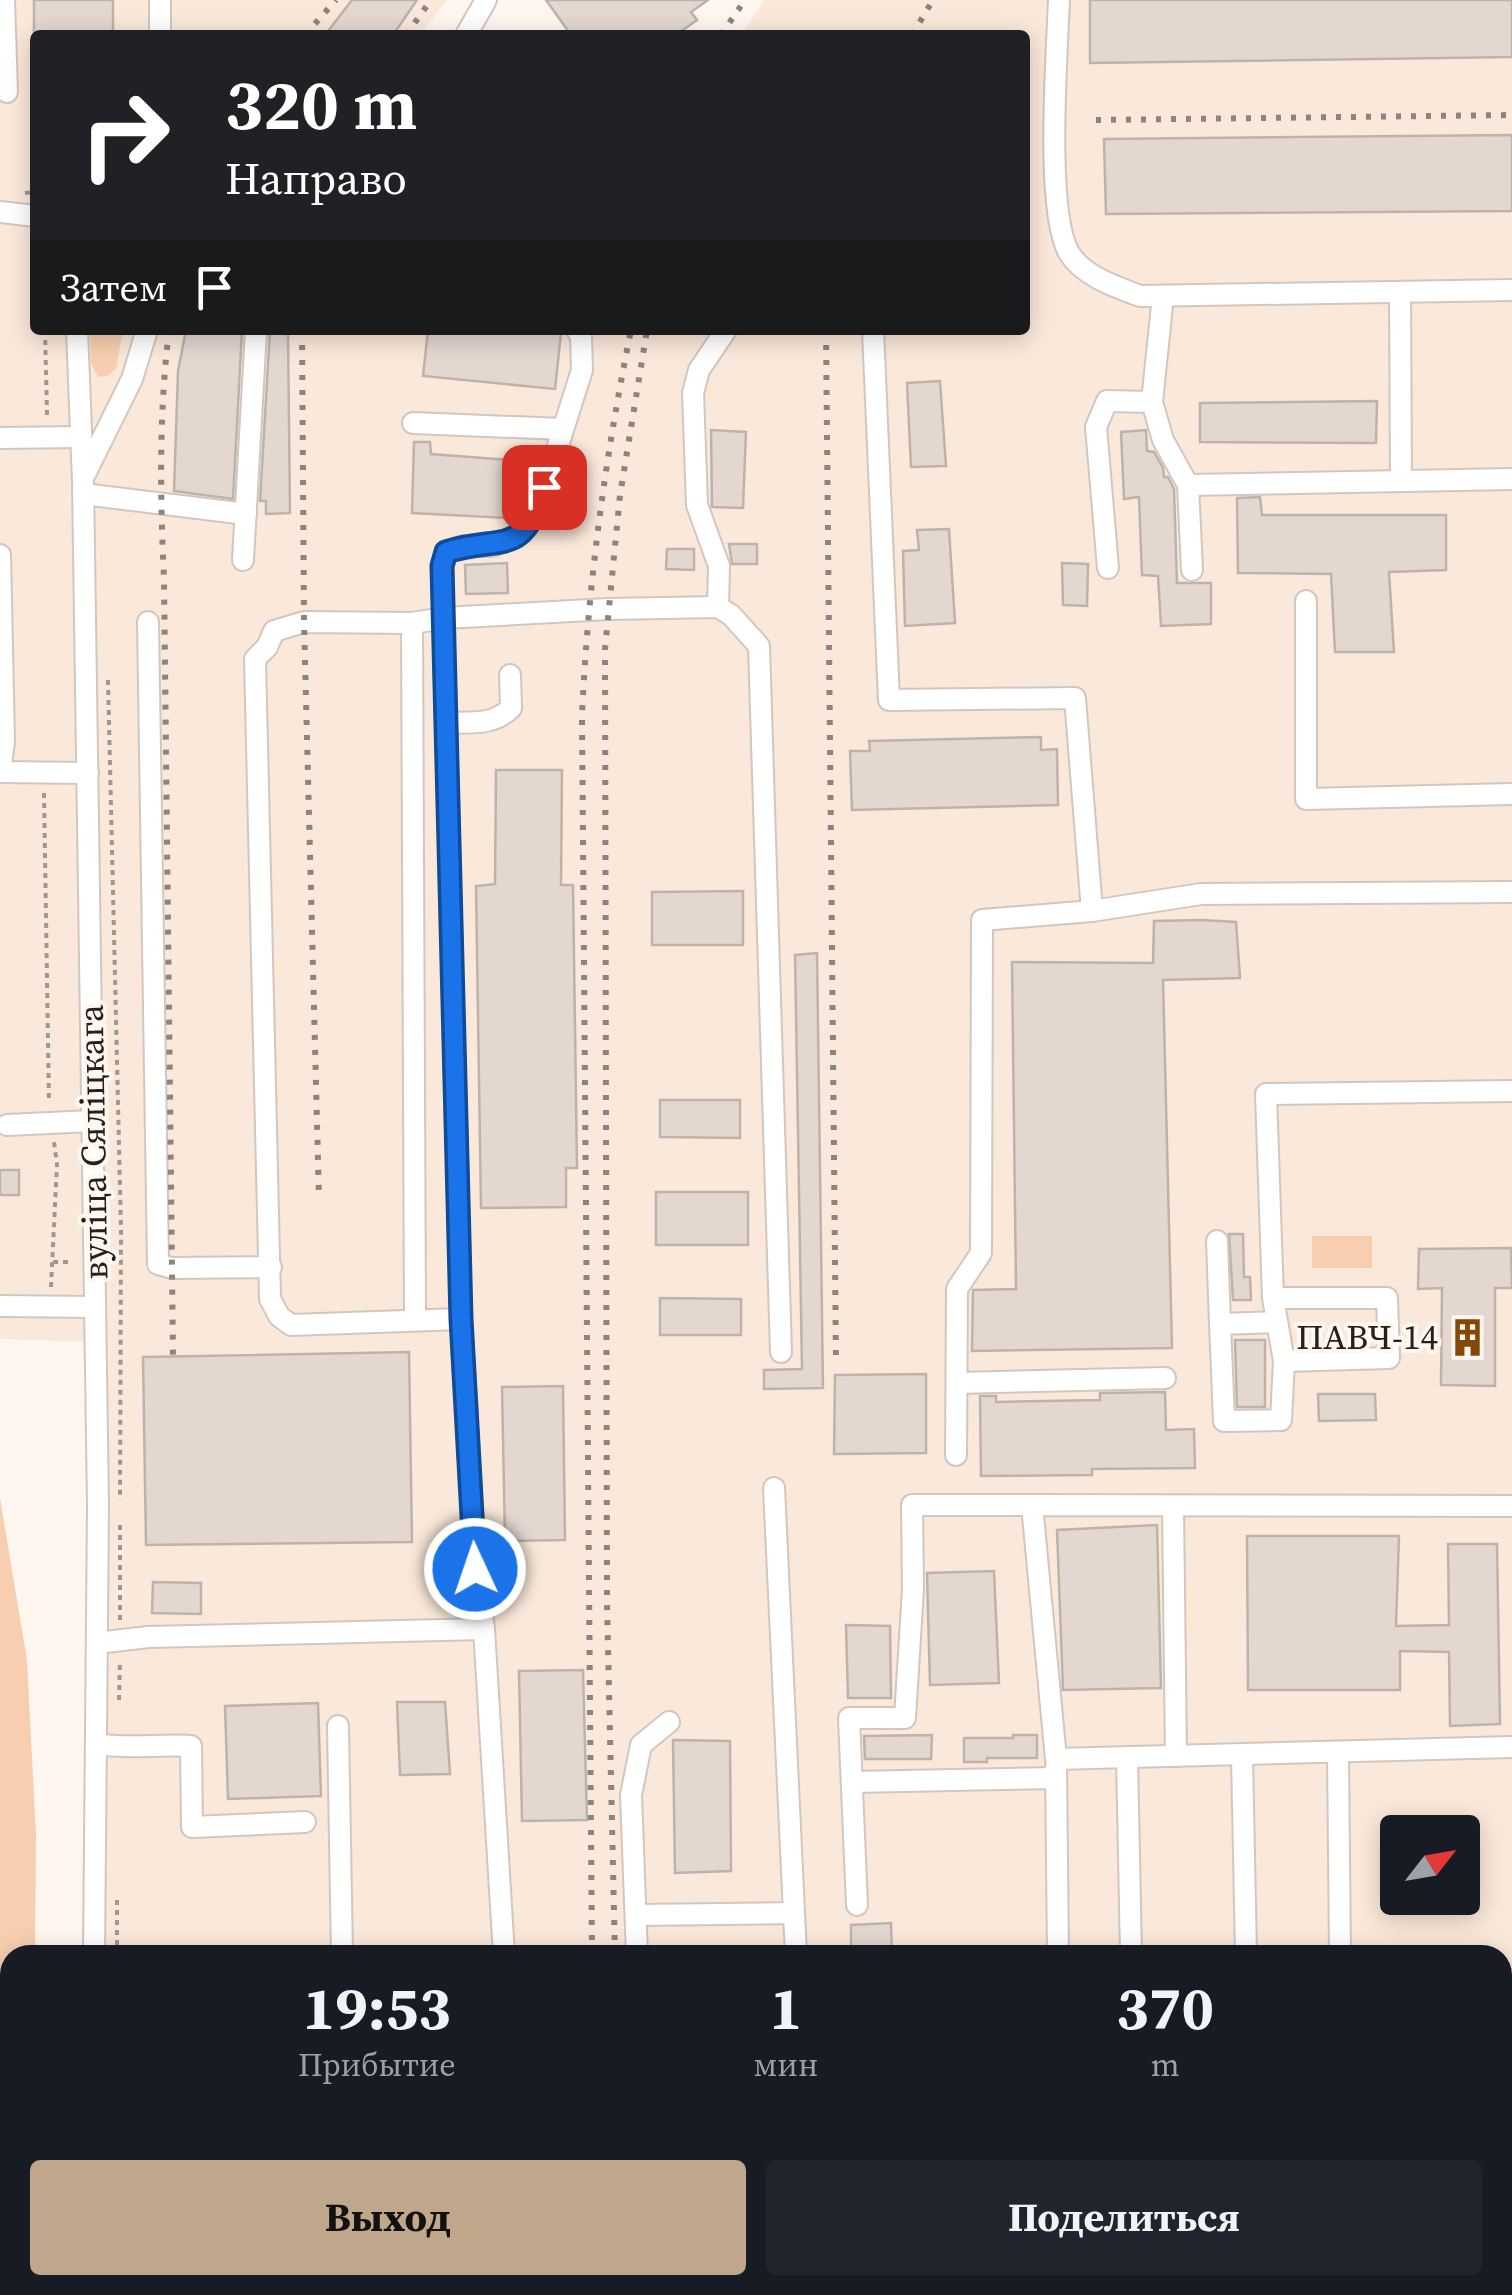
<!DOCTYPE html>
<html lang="ru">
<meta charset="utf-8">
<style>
:root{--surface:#171b24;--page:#20242c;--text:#f1f3f6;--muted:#9ea1a6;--accent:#c0a68a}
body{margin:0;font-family:"Source Serif 4",serif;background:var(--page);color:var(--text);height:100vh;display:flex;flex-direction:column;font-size:38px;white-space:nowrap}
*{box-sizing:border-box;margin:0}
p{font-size:32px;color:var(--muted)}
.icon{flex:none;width:55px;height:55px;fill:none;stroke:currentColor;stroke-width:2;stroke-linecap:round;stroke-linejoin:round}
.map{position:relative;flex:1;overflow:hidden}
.panel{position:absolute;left:0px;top:1945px;width:1512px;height:350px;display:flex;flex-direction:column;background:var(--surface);border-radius:30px 30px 0 0;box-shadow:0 5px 25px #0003}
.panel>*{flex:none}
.banner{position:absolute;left:30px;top:30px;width:1000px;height:305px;border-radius:10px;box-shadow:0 5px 25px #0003;background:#202124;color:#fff;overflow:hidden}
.needle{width:65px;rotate:59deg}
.fabs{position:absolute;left:1380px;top:1815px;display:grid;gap:20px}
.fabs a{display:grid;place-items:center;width:100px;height:100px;border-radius:10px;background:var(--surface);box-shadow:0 5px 25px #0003;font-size:50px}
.pin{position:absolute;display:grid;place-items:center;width:85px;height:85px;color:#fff;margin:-42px;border-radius:20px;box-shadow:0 5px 15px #0006}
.me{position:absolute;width:110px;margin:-55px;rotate:357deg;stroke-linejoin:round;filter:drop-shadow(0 0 8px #0008)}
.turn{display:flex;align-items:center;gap:35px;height:210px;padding:0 30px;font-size:45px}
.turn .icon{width:130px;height:130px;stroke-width:2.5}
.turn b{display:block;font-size:70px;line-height:85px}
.then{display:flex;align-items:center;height:95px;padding:0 30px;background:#0003;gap:20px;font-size:38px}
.eta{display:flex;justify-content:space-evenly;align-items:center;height:170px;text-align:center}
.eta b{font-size:60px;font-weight:700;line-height:70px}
.cta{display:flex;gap:20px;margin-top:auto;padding:20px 30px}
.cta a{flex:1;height:115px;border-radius:10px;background:var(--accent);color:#111;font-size:40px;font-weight:700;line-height:115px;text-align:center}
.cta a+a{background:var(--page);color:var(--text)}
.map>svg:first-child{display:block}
.built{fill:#fae8da;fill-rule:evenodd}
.green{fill:#f7cfb0}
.building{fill:#e3d7cf;stroke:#beb3ab;stroke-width:2.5}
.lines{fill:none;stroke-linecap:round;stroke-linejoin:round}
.minor-casing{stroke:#d2c7bf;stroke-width:24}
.path{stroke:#9f9892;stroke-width:4;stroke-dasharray:5 5;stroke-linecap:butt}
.minor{stroke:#fff;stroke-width:20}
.rail{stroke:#8b847f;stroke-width:6;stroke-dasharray:5 10;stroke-linecap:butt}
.route-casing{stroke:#114b97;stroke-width:25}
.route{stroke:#1a73e8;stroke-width:18}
.labels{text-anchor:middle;stroke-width:8;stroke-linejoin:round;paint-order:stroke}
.street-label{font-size:35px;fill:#24201d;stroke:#fff6ef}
.poi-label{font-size:35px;fill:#24201d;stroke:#fff6ef;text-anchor:end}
</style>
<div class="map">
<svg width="1512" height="2295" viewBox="0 0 1512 2295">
<rect width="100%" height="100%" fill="#fff6ef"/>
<path class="built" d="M 0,0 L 447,0 L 420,35 L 35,35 L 35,330 L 1025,330 L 1025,35 L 742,35 L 764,0 L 1512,0 L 1512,2295 L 96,2295 L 96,2285 L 1502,2285 L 1502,1955 L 100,1955 L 107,1342 L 0,1339 ZM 1398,1832 L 1462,1832 L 1462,1898 L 1398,1898 Z"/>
<g class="green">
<polygon points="90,330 123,330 116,369 107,376 98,377 91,363"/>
<rect x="1312" y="1236" width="60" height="32"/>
<polygon points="0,1498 27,1660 36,1835 35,1955 10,1955 10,2153 0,2162"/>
</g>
<g class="building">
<rect x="34" y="0" width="79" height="35"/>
<polygon points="352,0 417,0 393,35 325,35"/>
<polygon points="546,0 708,0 691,12 697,20 676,35 571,35"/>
<polygon points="1090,0 1512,0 1512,57 1090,63"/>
<polygon points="1512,135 1512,211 1106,214 1104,139"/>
<polygon points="186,330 242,330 233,499 174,491 178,371"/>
<polygon points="270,330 288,330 290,513 266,514 266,501 260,501"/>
<polygon points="428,330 561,333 555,389 423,376"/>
<polygon points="940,381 946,466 911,467 907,383"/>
<polygon points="1377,401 1376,443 1200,442 1200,403"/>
<polygon points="711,430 746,432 743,508 712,507"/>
<polygon points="1146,430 1147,451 1154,452 1163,468 1164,477 1168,477 1174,489 1177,583 1211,583 1211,624 1161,626 1158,576 1142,575 1139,497 1124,499 1121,432"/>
<polygon points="414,442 430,442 431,454 509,460 507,518 412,513"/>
<polygon points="1260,497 1262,515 1446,515 1446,570 1389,572 1394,652 1335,652 1331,574 1238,573 1237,498"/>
<polygon points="949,529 955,623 905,626 903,551 919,550 917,530"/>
<polygon points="729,544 757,544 757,564 732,564"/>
<polygon points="667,549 694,549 694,570 666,569"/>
<polygon points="507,563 508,593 466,594 465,565"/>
<polygon points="1062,563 1088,564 1087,606 1063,605"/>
<polygon points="1041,737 1041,750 1057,749 1058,805 852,810 850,751 870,751 869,741"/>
<polygon points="496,770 562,770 561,885 573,885 577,1168 566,1168 566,1207 481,1208 476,886 495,884"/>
<polygon points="743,891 743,945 652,945 652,892"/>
<polygon points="1202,920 1236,922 1240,978 1163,980 1172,1348 972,1351 973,1290 1016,1289 1012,962 1153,963 1154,921"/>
<polygon points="817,953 823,1388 764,1389 764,1370 802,1369 795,955"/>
<polygon points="660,1100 740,1100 740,1138 660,1137"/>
<rect x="0" y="1170" width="19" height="25"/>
<rect x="656" y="1192" width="92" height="53"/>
<polygon points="1229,1234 1243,1234 1244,1277 1250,1277 1251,1300 1233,1300"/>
<polygon points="1511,1248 1512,1288 1495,1288 1495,1386 1441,1385 1442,1288 1418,1289 1419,1249"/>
<polygon points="660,1298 741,1299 741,1335 660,1335"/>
<polygon points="1235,1340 1265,1340 1265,1407 1237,1407"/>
<polygon points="409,1352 412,1542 146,1545 143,1357"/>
<polygon points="926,1374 926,1453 834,1454 835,1375"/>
<polygon points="563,1386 565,1540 505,1541 502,1387"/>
<polygon points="1165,1392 1166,1430 1194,1429 1195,1468 1092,1469 1092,1475 981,1476 980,1396 996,1396 996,1402 1100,1400 1100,1393"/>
<polygon points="1318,1394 1375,1394 1376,1420 1319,1421"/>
<polygon points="1157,1525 1161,1688 1063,1690 1057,1530"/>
<polygon points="1247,1536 1399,1536 1396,1626 1449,1625 1448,1544 1497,1544 1500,1724 1450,1726 1449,1652 1400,1651 1400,1690 1248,1690"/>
<polygon points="994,1571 999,1683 930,1685 927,1573"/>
<polygon points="153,1582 201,1583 201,1614 152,1613"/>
<polygon points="846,1625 890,1626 891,1698 848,1698"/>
<polygon points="583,1670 587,1820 522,1821 519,1671"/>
<polygon points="397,1702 445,1702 450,1774 400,1775"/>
<polygon points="318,1703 321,1796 228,1799 225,1706"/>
<polygon points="932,1735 931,1759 865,1759 864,1736"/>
<polygon points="1013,1735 1037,1735 1037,1758 987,1758 987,1762 964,1762 964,1738 1013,1738"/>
<polygon points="673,1740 730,1741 731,1871 675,1873"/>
<polygon points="891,1923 892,1955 851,1955 851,1925"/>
</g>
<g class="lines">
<defs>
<g id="minor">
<polyline points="4,0 7,92"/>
<path d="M 1059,0 C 1057,54 1045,211 1069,253 C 1083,276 1116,287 1140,296 L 1512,290"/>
<polyline points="160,35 160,0"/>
<polyline points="466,35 486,0"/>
<polyline points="0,212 35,216"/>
<polyline points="1400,293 1401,481"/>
<polyline points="1163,296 1152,402 1163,440 1188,485 1192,570"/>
<polyline points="77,330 83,481 98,1506 94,1955"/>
<polyline points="873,330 889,700 1075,698 1092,911"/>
<polyline points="413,423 562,429"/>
<polyline points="0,438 81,437"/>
<polyline points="85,474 132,379 147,330"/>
<polyline points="1188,485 1512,479"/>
<polyline points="83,494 246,514"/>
<polyline points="0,555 4,741 0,772"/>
<polyline points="243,560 256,330"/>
<polyline points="1108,568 1096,427 1107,401 1152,402"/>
<polyline points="1306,601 1306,799 1512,794"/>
<polyline points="718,607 719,566 697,505 693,393 699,370 726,330"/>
<polyline points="148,622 158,1264 172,1268 271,1267"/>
<polyline points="412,623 415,1320"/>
<path d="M 447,723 C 470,722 493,726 511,708 L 510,675"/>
<polyline points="0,772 88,773"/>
<polyline points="7,1125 92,1121"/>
<polyline points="1217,1241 1220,1324"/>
<polyline points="1273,1298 1387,1298 1389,1358 1284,1361 1273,1298 1266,1094 1512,1091"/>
<polyline points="0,1306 94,1307"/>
<polyline points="461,1319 291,1325 279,1316 270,1299 255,659 267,647 274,631 304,622 412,623 444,618 608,609 718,607 731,615 759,646 781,1352"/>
<polyline points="1277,1322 1220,1324 1224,1421 1281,1420 1284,1361"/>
<polyline points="957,1383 1165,1378"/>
<polyline points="956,1455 957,1289 981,1253 982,920 1092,911 1201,894 1512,892"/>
<polyline points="774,1488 796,1955"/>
<polyline points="1173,1506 1176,1756"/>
<polyline points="1512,1506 1032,1505 1056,1759 1512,1747"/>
<polyline points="484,1629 504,1955"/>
<polyline points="97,1643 148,1637 484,1629 475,1569 461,1319 442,567 446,552 463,546 492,546 517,537 536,515 582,370 581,336 577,330"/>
<polyline points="338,1726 342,1955"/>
<path d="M 96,1744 C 127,1749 159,1744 191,1746 L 192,1827 L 305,1822"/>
<polyline points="1338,1752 1340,1955"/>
<polyline points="1242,1755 1246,1955"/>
<polyline points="1127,1757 1131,1955"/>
<polyline points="1056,1766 1058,1955"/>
<polyline points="852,1782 1056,1778"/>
<polyline points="857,1905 849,1718 905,1718 913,1589 912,1505 1032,1505"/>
<polyline points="636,1915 794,1913"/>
<polyline points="637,1955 631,1795 641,1745 669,1722"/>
<polyline points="1502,2003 1512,2003"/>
<polyline points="1502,2105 1512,2105"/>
<polyline points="1502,2236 1512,2236"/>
<polyline points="477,2285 477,2295"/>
<polyline points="760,2285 761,2295"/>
<polyline points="1189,2285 1189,2295"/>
<polyline points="89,2295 89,2285"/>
</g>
</defs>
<use href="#minor" class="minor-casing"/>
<g class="path">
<polyline points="25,193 35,192"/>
<polyline points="45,330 47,415"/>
<polyline points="108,680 121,1230 120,1500"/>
<polyline points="44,793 49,1103"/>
<polyline points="53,1262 73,1262"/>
<polyline points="51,1287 57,1164 54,1142"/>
<polyline points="120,1620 120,1525"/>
<polyline points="119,1700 120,1660"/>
<polyline points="117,1955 117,1900"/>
<polyline points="114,2295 114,2285"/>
</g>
<use href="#minor" class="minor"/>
<g class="rail">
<polyline points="305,35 336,0"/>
<polyline points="406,35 431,0"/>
<polyline points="721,35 745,0"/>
<polyline points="912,35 933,0"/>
<polyline points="1096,120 1512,115"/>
<path d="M 169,330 C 159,413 160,495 164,578 L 173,1356"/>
<polyline points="302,330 304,622 319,1199"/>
<polyline points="826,330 836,1364"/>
<path d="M 592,1955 L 582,715 C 588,585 605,458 631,330"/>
<polyline points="615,1955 607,1603 605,649 620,495 647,330"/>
</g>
</g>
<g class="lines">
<defs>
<path id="route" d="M 475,1569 L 461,1319 L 442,566 L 446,552 C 502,534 522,560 544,487"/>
</defs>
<use href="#route" class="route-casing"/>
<use href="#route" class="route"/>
</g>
<defs>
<symbol id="building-bare" viewBox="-9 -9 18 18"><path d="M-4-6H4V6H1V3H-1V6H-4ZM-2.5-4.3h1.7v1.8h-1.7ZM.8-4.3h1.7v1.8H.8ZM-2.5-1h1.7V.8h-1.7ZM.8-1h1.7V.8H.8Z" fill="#854806" stroke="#fff6ef" stroke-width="2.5" paint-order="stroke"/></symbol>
</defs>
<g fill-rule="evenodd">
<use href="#building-bare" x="1440" y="1310" width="55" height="55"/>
</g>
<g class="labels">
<g class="street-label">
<text transform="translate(93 1142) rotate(-91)" y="12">вуліца Сяліцкага</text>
</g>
<g class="poi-label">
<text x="1438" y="1349">ПАВЧ-14</text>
</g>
</g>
</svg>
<div class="fabs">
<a><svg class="needle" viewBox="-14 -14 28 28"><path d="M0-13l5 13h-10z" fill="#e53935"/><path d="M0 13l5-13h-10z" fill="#9ea1a6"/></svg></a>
</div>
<div class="pin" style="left:544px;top:487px;background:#d93025"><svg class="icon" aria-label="arrive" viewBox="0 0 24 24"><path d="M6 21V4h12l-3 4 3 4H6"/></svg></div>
<svg class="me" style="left:475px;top:1569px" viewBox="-20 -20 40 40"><circle r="17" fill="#1a73e8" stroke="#fff" stroke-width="3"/><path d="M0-11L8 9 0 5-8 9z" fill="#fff"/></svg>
<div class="banner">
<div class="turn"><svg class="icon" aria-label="right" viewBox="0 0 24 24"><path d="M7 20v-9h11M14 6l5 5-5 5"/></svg><div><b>320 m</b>Направо</div></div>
<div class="then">Затем<svg class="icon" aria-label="arrive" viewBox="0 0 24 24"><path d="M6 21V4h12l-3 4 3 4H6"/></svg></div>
</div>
<section class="panel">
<div class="eta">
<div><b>19:53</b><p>Прибытие</p></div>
<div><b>1</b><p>мин</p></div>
<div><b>370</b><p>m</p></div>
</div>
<div class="cta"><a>Выход</a><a>Поделиться</a></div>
</section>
</div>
